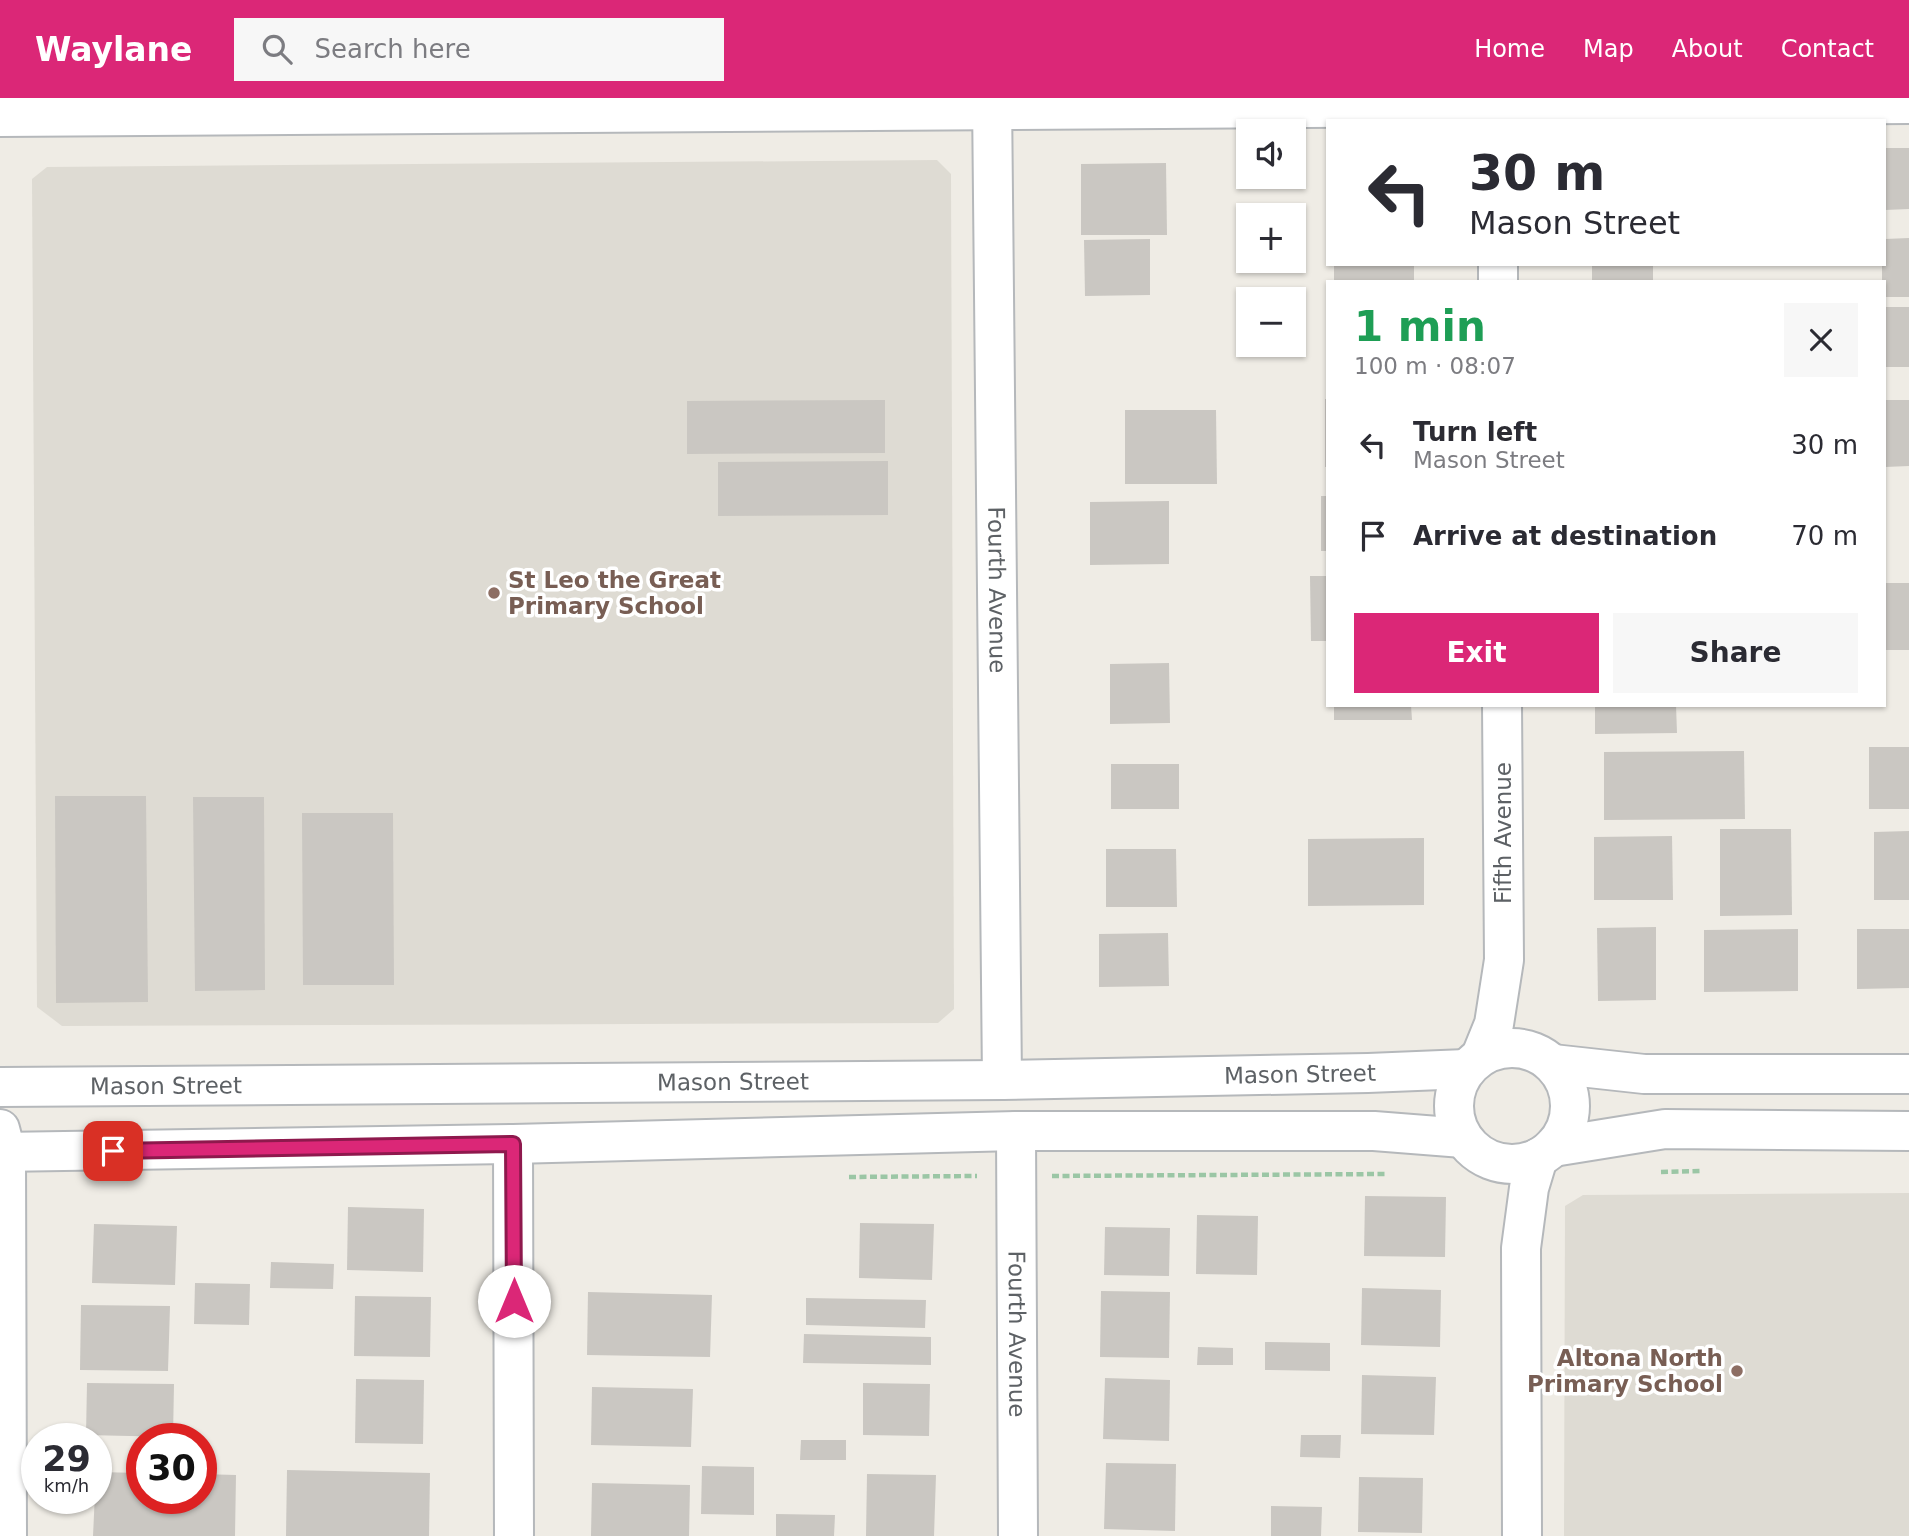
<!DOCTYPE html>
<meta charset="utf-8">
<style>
:root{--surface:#fff;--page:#f7f7f7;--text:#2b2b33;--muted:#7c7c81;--accent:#db2777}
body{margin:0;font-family:"DejaVu Sans",sans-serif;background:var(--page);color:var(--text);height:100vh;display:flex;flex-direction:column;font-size:26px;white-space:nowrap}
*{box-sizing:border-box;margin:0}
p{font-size:23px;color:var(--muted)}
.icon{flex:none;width:38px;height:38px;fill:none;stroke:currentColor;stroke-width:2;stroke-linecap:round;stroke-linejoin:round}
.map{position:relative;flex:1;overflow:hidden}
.side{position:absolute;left:1326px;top:182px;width:560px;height:427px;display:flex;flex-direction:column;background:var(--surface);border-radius:0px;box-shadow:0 2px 5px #0004}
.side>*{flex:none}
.hud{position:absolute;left:1326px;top:21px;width:560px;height:147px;border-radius:0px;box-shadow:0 2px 5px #0004;background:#fff;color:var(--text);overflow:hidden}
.buttons{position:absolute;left:1236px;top:21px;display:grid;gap:14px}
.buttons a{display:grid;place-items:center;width:70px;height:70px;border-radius:0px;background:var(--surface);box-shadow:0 2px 5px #0004;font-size:35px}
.speed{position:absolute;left:21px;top:1325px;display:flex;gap:14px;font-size:35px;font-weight:700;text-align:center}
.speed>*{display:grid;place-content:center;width:91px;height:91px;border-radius:50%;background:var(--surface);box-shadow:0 2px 5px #0004;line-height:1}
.speed small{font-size:18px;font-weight:400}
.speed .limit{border:10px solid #d22;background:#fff;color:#111}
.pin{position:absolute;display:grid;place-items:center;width:60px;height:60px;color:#fff;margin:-30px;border-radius:14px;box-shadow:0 4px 10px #0006}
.me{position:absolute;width:77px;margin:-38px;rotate:0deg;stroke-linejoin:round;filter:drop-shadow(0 0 5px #0008)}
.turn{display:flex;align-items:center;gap:24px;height:147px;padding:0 28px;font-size:32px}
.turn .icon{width:91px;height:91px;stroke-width:2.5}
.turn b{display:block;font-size:49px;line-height:60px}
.round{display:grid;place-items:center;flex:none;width:74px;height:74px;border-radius:0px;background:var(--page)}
.summary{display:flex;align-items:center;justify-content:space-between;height:119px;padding:0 28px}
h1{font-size:42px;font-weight:800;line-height:52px;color:#1e9e55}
.cta{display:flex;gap:14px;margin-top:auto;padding:14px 28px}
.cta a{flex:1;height:80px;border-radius:0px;background:var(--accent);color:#fff;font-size:28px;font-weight:800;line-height:80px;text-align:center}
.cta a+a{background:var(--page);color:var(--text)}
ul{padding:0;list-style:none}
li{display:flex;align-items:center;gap:21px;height:91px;padding:0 28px}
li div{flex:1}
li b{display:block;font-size:26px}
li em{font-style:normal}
header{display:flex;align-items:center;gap:42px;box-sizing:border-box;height:98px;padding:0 35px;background:var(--accent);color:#fff}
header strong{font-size:33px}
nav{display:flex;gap:38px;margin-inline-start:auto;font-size:24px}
.search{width:490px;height:63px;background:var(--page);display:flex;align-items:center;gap:18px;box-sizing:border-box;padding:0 24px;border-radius:0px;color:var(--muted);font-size:26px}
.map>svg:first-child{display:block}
.education{fill:#dedbd3}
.building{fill:#cac7c2}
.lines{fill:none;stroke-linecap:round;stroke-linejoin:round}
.minor-casing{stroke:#b5b8bb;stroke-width:42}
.path{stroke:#9bc6a5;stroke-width:4.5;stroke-dasharray:7 3.5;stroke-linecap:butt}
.minor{stroke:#fff;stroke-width:38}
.route-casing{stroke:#8e194d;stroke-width:18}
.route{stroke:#db2777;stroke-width:12}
.education-dot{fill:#8d6e63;stroke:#fff;stroke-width:2.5}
.labels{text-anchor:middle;stroke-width:7;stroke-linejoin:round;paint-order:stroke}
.education-label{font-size:23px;font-weight:bold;fill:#785e54;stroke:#fff;text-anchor:start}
.street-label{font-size:23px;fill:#5d6165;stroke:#fff}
</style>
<header>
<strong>Waylane</strong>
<div class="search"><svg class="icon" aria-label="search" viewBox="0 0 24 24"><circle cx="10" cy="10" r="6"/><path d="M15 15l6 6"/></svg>Search here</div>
<nav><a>Home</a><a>Map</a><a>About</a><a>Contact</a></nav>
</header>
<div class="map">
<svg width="1909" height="1438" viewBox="0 0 1909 1438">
<rect width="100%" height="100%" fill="#efece5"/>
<g class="education">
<polygon points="937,62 951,76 954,911 938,925 62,928 37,909 32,81 47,69"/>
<polygon points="1909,1095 1909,1438 1564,1438 1565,1108 1583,1097"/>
</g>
<g class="building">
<polygon points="1885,50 1909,50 1909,111 1885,112"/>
<polygon points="1166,65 1167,137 1081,137 1081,66"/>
<polygon points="1909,140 1909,199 1885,199 1885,184 1882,184 1882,166 1885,166 1885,141"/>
<polygon points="1150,141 1150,197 1085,198 1084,142"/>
<rect x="1334" y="166" width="80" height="18"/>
<rect x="1592" y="166" width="61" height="18"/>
<rect x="1885" y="209" width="24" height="60"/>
<rect x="1325" y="301" width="3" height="68"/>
<polygon points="885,302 885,355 687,356 687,303"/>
<polygon points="1885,302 1909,302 1909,368 1885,369"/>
<polygon points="1125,312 1216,312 1217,386 1125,386"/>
<polygon points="888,363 888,417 718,418 718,364"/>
<rect x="1321" y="398" width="7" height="55"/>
<polygon points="1169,403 1169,466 1090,467 1090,404"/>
<polygon points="1310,478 1328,478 1328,543 1311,543"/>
<rect x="1885" y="485" width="24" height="67"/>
<polygon points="1169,565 1170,625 1110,626 1110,566"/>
<polygon points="1334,607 1411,607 1412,622 1334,622"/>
<polygon points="1595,607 1676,607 1677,635 1595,636"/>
<rect x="1869" y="649" width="40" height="62"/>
<polygon points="1744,653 1745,721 1604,722 1604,654"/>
<rect x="1111" y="666" width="68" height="45"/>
<polygon points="55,698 146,698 148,904 56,905"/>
<polygon points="193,699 264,699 265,892 195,893"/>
<polygon points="302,715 393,715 394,887 303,887"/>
<polygon points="1720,731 1791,731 1792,817 1720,818"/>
<polygon points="1909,733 1909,802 1874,802 1874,734"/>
<polygon points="1672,738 1673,802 1594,802 1594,739"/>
<polygon points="1424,740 1424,807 1308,808 1308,741"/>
<polygon points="1106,751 1176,751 1177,809 1106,809"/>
<polygon points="1656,829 1656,902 1598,903 1597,830"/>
<polygon points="1798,831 1798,893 1704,894 1704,832"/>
<polygon points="1857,831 1909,831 1909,890 1857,891"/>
<polygon points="1168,835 1169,888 1099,889 1099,836"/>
<polygon points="1365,1098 1446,1099 1445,1159 1364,1158"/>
<polygon points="348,1109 424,1111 423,1174 347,1172"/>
<polygon points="1197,1117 1258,1118 1257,1177 1196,1176"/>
<polygon points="860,1125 934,1126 932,1182 859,1180"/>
<polygon points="94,1126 177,1128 175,1187 92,1185"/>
<polygon points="1105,1129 1170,1130 1169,1178 1104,1177"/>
<polygon points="271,1164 334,1166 333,1191 270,1190"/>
<polygon points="195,1185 250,1186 249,1227 194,1226"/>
<polygon points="1362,1190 1441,1192 1440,1249 1361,1247"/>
<polygon points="1101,1193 1170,1194 1169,1260 1100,1259"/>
<polygon points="588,1194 712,1197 710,1259 587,1257"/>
<polygon points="355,1198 431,1199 430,1259 354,1258"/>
<polygon points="806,1200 926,1202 925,1230 806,1227"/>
<polygon points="81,1207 170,1208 168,1273 80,1272"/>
<polygon points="804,1236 931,1239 931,1267 803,1265"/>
<polygon points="1265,1244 1330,1245 1330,1273 1265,1272"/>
<polygon points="1198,1249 1233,1250 1233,1267 1197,1267"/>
<polygon points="1362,1277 1436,1279 1434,1337 1361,1336"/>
<polygon points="1105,1280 1170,1282 1169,1343 1103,1341"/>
<polygon points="356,1281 424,1282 423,1346 355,1345"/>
<polygon points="87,1285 174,1286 173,1339 86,1337"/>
<polygon points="863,1285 930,1286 929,1338 863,1337"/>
<polygon points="592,1289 693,1291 691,1349 591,1347"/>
<polygon points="1301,1337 1341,1337 1340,1360 1300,1359"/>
<polygon points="801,1342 846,1342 846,1362 800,1362"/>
<polygon points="1106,1365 1176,1366 1175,1433 1104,1431"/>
<polygon points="702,1368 754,1369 754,1417 701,1416"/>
<polygon points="287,1372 430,1375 429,1438 286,1438"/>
<polygon points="96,1374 142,1375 142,1400 201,1400 201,1376 236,1377 235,1438 93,1438"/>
<polygon points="867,1376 936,1377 934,1438 866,1438"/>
<polygon points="1359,1379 1423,1380 1422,1435 1358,1434"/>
<polygon points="592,1385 690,1387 689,1438 591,1438"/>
<polygon points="1271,1408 1322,1409 1321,1438 1271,1438"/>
<polygon points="776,1416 835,1417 834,1438 776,1438"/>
</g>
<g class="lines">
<defs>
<g id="minor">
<path id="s1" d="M 992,0 L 1002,982"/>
<polyline points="0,19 1909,6"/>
<polyline points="1498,166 1498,184"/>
<circle cx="1512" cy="1008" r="58"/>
<polyline points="1481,958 1494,926 1504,862 1502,607"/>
<polyline points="1553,966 1644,976 1909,976"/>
<path id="s2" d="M 0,989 L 1002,982 L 1368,975 L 1466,971"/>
<polyline points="0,1031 6,1054 7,1438"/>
<path id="s3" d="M 1016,1033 L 1018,1438"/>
<polyline points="513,1046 514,1438"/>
<polyline points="1553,1049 1665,1031 1909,1033"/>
<polyline points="0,1054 513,1046 1016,1033 1374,1033 1463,1040"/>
<polyline points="1522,1438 1521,1150 1529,1090 1538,1060"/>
</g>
</defs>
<use href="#minor" class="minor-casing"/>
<g class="path">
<polyline points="1661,1074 1702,1073"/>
<polyline points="1052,1078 1387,1076"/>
<polyline points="849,1079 977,1078"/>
</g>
<use href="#minor" class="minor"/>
</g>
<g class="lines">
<defs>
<polyline id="route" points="113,1053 513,1046 514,1203"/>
</defs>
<use href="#route" class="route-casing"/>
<use href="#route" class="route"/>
</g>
<g class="education-dot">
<circle cx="494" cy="495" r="7"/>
<circle cx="1737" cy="1273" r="7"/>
</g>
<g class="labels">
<g class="education-label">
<text x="508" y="490">St Leo the Great<tspan x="508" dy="26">Primary School</tspan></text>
<text x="1723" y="1268" text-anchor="end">Altona North<tspan x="1723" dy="26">Primary School</tspan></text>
</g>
<g class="street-label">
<text dy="8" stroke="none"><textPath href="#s1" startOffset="492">Fourth Avenue</textPath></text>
<text transform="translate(1503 735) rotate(-90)" y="8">Fifth Avenue</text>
<text dy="8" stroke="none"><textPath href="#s2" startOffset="1300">Mason Street</textPath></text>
<text dy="8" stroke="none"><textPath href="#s2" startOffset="733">Mason Street</textPath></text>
<text dy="8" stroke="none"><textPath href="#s2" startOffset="166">Mason Street</textPath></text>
<text dy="8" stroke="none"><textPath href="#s3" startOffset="203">Fourth Avenue</textPath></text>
</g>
</g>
</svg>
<div class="buttons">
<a><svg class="icon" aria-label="sound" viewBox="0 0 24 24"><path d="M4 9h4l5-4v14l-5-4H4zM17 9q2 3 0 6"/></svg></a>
<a>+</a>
<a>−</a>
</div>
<div class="speed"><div>29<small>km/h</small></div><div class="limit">30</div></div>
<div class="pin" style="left:113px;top:1053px;background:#d93025"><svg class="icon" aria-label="arrive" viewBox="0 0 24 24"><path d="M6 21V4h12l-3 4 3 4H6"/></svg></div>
<svg class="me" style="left:514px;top:1203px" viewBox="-20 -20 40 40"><circle r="19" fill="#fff"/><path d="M0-13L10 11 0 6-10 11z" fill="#db2777"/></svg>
<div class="hud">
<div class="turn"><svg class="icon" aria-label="left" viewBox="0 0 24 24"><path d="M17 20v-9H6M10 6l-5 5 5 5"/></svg><div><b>30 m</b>Mason Street</div></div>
</div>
<section class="side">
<div class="summary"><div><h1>1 min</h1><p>100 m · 08:07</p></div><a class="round"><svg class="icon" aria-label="close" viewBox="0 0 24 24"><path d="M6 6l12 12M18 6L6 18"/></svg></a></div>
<ul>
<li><svg class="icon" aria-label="left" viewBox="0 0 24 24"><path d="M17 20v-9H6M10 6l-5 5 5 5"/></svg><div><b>Turn left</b><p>Mason Street</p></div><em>30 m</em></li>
<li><svg class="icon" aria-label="arrive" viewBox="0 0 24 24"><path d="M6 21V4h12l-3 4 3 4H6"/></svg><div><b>Arrive at destination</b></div><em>70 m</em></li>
</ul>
<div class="cta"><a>Exit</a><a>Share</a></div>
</section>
</div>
